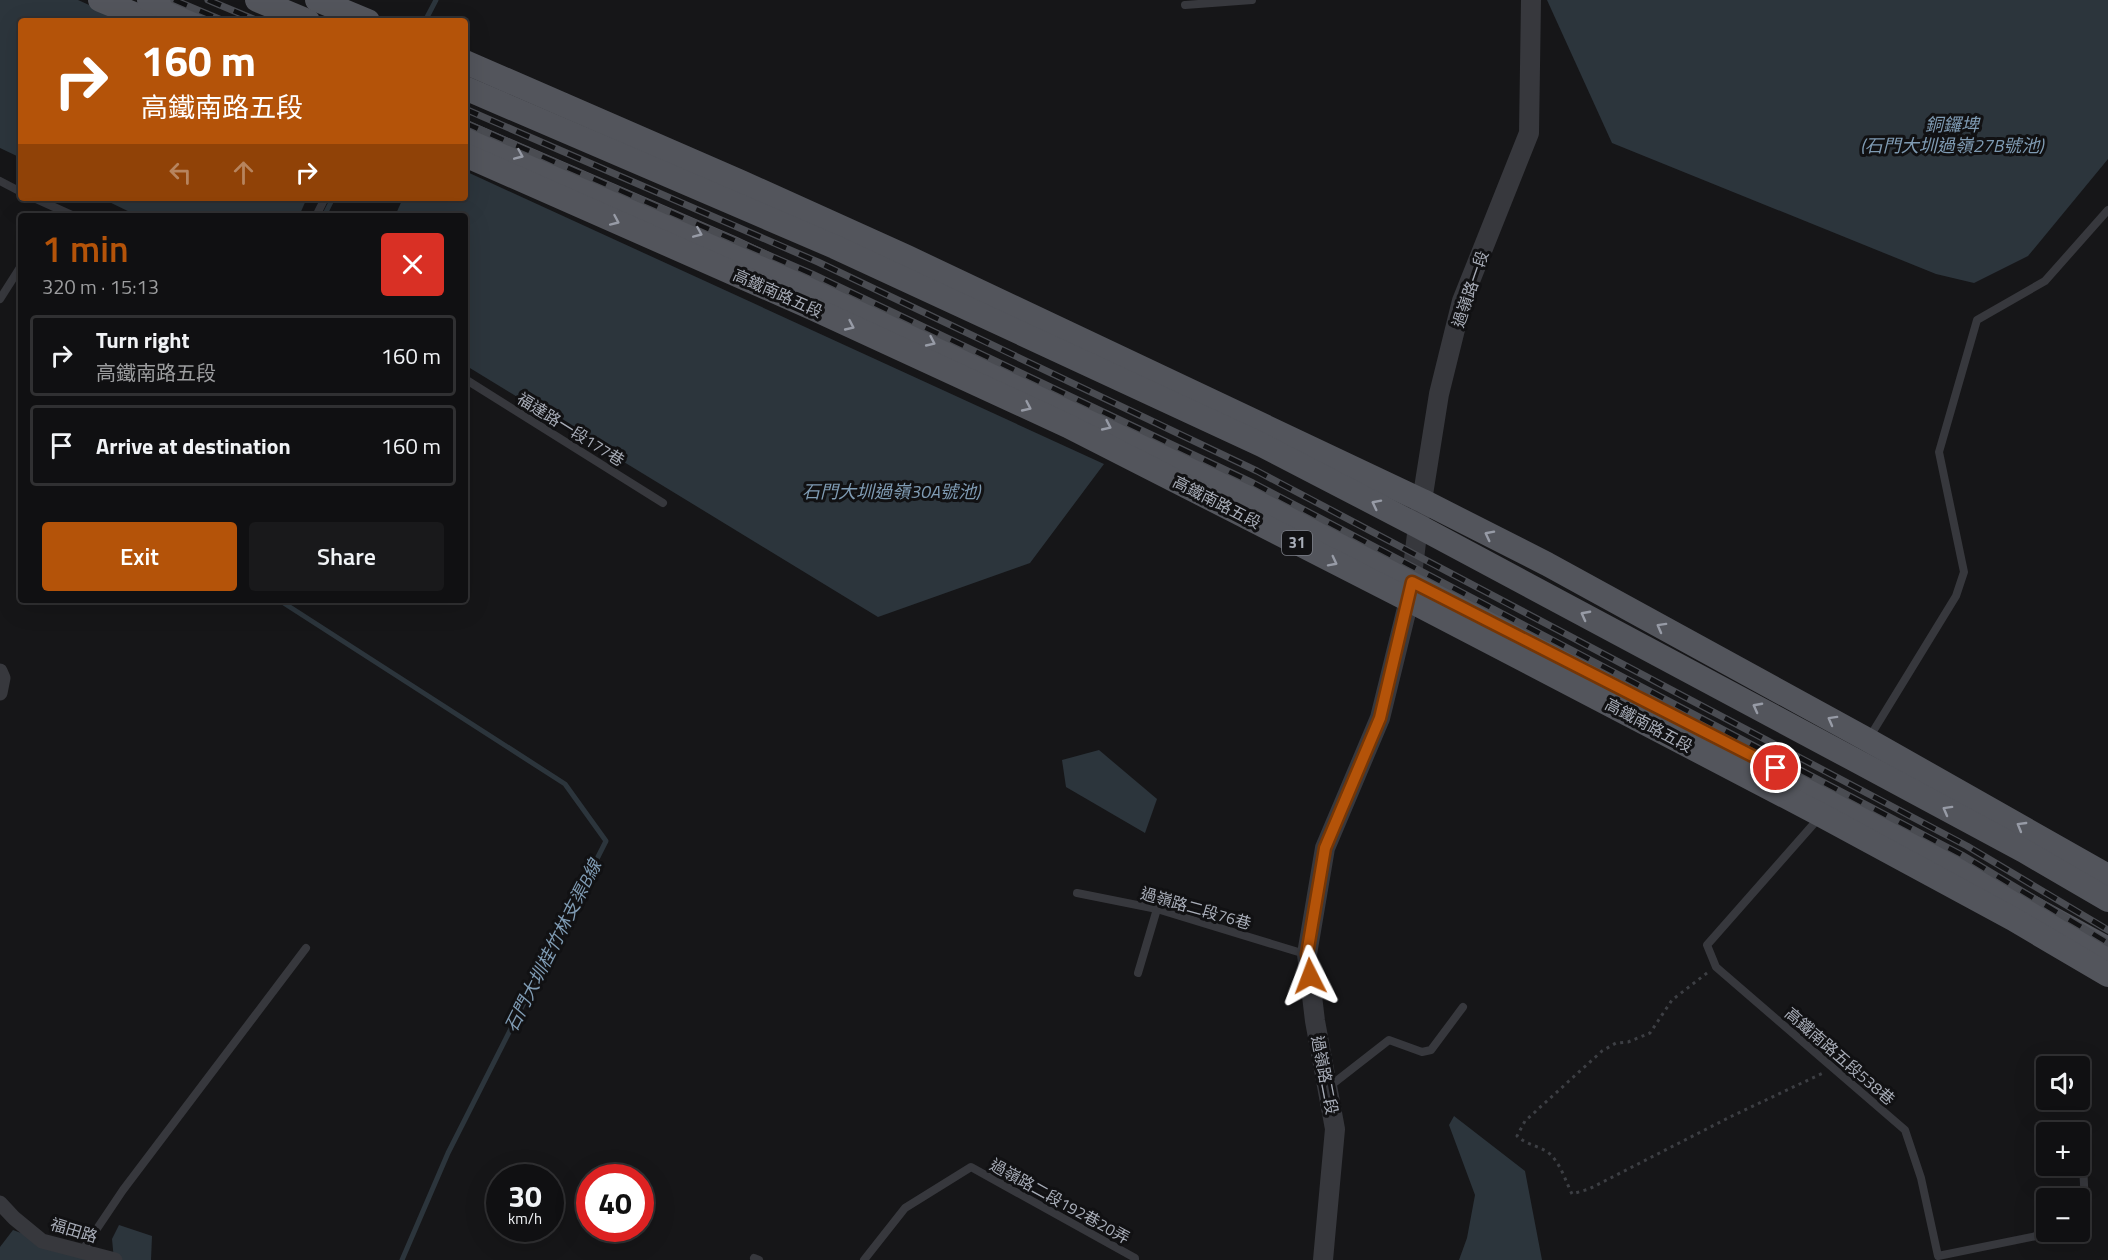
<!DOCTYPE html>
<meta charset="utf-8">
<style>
:root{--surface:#101012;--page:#19191b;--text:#f1f3f6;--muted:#9c9d9f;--line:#303032;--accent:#b45309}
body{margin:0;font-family:"Titillium Web","Noto Sans TC",sans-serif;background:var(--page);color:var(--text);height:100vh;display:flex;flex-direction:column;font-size:22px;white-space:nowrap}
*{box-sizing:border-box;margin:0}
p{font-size:20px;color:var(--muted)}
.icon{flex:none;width:33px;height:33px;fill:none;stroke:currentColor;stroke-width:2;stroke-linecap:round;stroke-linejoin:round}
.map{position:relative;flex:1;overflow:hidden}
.panel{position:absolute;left:18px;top:213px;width:450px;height:390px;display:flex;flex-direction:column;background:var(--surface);border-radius:6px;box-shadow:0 6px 24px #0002,0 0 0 2px var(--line)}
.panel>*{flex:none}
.hud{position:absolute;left:18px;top:18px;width:450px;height:183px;border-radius:6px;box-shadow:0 6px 24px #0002,0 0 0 2px var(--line);background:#b45309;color:#fff;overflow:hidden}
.buttons{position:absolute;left:2036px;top:1056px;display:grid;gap:12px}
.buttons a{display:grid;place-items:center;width:54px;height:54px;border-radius:6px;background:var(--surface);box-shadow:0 6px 24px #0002,0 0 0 2px var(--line);font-size:30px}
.speed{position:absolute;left:486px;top:1164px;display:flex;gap:12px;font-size:30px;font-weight:700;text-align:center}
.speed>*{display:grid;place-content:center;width:78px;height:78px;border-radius:50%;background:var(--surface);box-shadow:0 6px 24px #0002,0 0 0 2px var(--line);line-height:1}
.speed small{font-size:15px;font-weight:400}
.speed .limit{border:9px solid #d22;background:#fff;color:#111}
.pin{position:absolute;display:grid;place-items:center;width:51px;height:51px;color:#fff;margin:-26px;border:3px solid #fff;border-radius:50%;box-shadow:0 2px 6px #0007}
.me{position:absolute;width:66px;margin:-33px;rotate:357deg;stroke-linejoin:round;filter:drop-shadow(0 0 4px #0008)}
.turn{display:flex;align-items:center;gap:21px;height:126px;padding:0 24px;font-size:27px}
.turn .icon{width:78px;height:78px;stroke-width:2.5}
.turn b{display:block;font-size:42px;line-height:51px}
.lanes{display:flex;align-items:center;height:57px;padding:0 24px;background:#0003;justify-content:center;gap:30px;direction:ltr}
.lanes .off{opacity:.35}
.round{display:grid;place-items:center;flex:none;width:63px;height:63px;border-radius:6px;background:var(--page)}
.head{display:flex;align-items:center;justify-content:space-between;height:102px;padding:0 24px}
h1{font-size:36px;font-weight:600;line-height:45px;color:var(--accent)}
.button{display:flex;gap:12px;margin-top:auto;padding:12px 24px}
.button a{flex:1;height:69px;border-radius:6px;background:var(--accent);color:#fff;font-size:24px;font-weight:600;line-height:69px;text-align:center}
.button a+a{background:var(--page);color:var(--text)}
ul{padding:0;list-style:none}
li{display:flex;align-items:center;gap:18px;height:81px;margin:0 12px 9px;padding:0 12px;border:3px solid var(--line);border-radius:6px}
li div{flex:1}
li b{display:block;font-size:22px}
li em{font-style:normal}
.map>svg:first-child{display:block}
.water{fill:#2c353c}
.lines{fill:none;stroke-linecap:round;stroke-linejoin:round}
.stream{stroke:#2c353c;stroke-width:5}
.path{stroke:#3d3f44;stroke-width:3;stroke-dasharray:3 4.5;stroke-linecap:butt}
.service{stroke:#37383d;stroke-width:8}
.minor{stroke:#37383d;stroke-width:15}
.tertiary{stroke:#37383d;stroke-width:20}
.primary{stroke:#53555c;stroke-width:24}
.rail-casing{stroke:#4a4c52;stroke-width:7}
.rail{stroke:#111113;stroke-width:4.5;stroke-dasharray:14;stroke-linecap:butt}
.oneway{stroke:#979ba6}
.route-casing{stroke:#753606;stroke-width:15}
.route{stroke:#b45309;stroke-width:10}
.labels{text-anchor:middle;stroke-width:6;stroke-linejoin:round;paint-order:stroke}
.shield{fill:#111113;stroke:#7b7e86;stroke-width:1.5}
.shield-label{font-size:15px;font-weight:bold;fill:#a8adb8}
.street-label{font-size:16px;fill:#a8adb8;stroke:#111113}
.water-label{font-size:18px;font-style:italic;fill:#7f9bb3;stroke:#111113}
</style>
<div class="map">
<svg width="2108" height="1260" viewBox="0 0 2108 1260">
<rect width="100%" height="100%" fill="#161618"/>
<g class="water">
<polygon points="0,0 78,0 125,21 21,21 21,158 0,148"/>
<polygon points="1547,0 2108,0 2108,159 2028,256 1974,283 1936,274 1612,143"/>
<polygon points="465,171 1104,464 1030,563 878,617 465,365 465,216 395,216 403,198 465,198"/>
<polygon points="101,198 307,198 299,216 138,216"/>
<polygon points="1099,750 1157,799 1145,833 1066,787 1062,760"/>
<polygon points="1454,1116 1525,1171 1542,1260 1459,1260 1467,1238 1475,1195 1449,1125"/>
<polygon points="119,1225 152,1236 151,1260 114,1260 112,1239"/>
<polygon points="13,1230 94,1260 0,1260 0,1247"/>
</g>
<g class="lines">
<g class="stream">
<polyline points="425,21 436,0"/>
<polyline points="324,216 333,198"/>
<polyline points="279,600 565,784 606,841 448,1153 402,1260"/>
</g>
<path class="path" d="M 1707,973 L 1672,1000 L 1650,1033 L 1628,1042 L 1616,1043 L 1602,1051 L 1525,1121 L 1517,1136 C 1528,1146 1542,1146 1551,1155 C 1561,1165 1566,1182 1572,1194 L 1589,1189 L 1732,1116 L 1823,1073"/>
<g class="service">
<polyline points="1185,5 1252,0"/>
<polyline points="0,181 21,192"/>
<polyline points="34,198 74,216"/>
<polyline points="316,216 325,198"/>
<polyline points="0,299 21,266"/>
<polyline points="465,379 663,503"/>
<polyline points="1869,738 1956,596 1964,572 1939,452 1977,320 2045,281 2108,210"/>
<polyline points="1818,819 1707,945 1716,967 1905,1130 1921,1178 1938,1256 2056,1232"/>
<polyline points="1077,893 1157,909 1305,954"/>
<polyline points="1138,973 1157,909"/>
<polyline points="1330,1086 1389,1040 1422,1052 1431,1050 1463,1007"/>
<polyline points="2079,1227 2086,1225 2083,1164"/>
<polyline points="82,1251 123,1190 306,948"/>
<polyline points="754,1258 759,1260"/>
<polyline points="864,1260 905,1208 971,1167 1135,1258 1135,1260"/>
</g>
<g class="minor">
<polyline points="0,671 3,678 0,693"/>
<polyline points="0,1203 14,1218 42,1241 115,1260"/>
</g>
<polyline class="tertiary" points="1323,1260 1335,1129 1315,1021 1307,954 1325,848 1380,718 1409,600 1418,526 1439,394 1462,301 1529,133 1531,0"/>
<g class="primary">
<polyline points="100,0 151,21"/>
<polyline points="149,0 200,21"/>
<polyline points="257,0 308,21"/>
<polyline points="317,0 368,21"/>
<polyline points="465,62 741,182 907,257 1423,501 1547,564 1868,740 2108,876"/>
<polyline points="465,88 835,247 1262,445 1418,526 1853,759 2024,851 2108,900"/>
<polyline points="465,132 735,249 1246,492 1412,582 1832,797 2108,949"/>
<polyline points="465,155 812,308 1068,426 1409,600 1821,815 2013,919 2108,975"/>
</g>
<defs>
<g id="rail">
<polyline points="174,0 224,21"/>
<polyline points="208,0 258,21"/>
<polyline points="465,109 818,262 1257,471 1967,846 2108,930"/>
<polyline points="465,123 812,274 1253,483 1962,855 2108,943"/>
</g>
</defs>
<use href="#rail" class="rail-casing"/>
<use href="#rail" class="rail"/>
</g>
<defs><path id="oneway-chevron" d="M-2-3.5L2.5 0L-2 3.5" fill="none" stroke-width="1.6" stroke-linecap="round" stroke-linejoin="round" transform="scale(1.5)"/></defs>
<g class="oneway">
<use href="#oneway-chevron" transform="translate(519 155) rotate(23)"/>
<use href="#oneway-chevron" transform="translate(615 221) rotate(24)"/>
<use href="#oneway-chevron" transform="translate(698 233) rotate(23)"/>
<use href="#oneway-chevron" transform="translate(850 326) rotate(25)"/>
<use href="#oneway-chevron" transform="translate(931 342) rotate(25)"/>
<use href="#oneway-chevron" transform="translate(1027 407) rotate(25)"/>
<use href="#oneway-chevron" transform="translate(1107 426) rotate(25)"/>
<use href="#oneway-chevron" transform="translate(1376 504) rotate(-153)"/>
<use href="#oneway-chevron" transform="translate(1489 535) rotate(-153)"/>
<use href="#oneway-chevron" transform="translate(1333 562) rotate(27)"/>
<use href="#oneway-chevron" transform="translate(1585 615) rotate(-152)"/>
<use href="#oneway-chevron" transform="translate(1661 627) rotate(-151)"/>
<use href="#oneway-chevron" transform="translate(1757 707) rotate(-152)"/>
<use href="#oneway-chevron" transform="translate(1832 720) rotate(-151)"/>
<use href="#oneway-chevron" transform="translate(1947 810) rotate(-151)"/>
<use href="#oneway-chevron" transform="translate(2021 826) rotate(-150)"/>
</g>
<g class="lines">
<defs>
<polyline id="route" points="1310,976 1307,954 1325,848 1380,718 1412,582 1776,768"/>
</defs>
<use href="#route" class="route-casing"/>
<use href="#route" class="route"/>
</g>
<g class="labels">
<rect class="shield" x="1282" y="531" width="30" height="24" rx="4.5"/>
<g class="shield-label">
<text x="1297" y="548">31</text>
</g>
<g class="street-label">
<text transform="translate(1470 289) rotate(-71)" y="6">過嶺路一段</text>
<text transform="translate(778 293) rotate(24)" y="6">高鐵南路五段</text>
<text transform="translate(571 429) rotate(32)" y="6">福達路一段177巷</text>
<text transform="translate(1217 502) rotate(27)" y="6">高鐵南路五段</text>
<text transform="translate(1649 725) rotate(28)" y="6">高鐵南路五段</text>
<text transform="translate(1196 908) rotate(16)" y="6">過嶺路二段76巷</text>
<text transform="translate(1840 1056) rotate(41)" y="6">高鐵南路五段538巷</text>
<text transform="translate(1325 1075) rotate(79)" y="6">過嶺路二段</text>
<text transform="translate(1060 1201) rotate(29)" y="6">過嶺路二段192巷20弄</text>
<text transform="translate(74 1230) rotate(17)" y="6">福田路</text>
</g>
<g class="water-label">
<text x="1952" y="131">銅鑼埤<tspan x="1952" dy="21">(石門大圳過嶺27B號池)</tspan></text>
<text x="891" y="498">石門大圳過嶺30A號池)</text>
<text transform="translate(553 946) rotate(-63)" y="6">石門大圳桂竹林支渠B線</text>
</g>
</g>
</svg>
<div class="buttons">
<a><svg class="icon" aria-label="sound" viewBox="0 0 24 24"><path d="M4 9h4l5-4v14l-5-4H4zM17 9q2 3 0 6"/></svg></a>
<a>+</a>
<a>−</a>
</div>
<div class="speed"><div>30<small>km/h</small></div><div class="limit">40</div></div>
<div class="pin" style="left:1776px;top:768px;background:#d93025"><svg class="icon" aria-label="arrive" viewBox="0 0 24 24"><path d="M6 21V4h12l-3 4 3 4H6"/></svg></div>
<svg class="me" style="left:1310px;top:976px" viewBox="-20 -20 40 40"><path d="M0-17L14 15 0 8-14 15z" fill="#b45309" stroke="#fff" stroke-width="4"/></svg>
<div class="hud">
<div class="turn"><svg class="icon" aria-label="right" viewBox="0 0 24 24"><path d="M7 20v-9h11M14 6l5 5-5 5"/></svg><div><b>160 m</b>高鐵南路五段</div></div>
<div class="lanes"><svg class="icon off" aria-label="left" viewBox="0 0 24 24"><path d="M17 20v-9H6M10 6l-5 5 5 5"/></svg><svg class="icon off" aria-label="ahead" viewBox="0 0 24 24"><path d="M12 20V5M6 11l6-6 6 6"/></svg><svg class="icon" aria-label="right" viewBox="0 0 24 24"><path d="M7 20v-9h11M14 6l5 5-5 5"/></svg></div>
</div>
<section class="panel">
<div class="head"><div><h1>1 min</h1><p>320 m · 15:13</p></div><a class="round" style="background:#d93025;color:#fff"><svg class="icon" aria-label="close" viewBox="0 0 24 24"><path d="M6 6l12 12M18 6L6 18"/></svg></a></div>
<ul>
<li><svg class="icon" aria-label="right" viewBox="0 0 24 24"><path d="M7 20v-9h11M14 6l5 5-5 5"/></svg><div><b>Turn right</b><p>高鐵南路五段</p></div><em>160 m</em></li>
<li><svg class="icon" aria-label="arrive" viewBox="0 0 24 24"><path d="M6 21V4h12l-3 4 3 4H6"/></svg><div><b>Arrive at destination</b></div><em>160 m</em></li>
</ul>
<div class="button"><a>Exit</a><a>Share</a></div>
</section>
</div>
